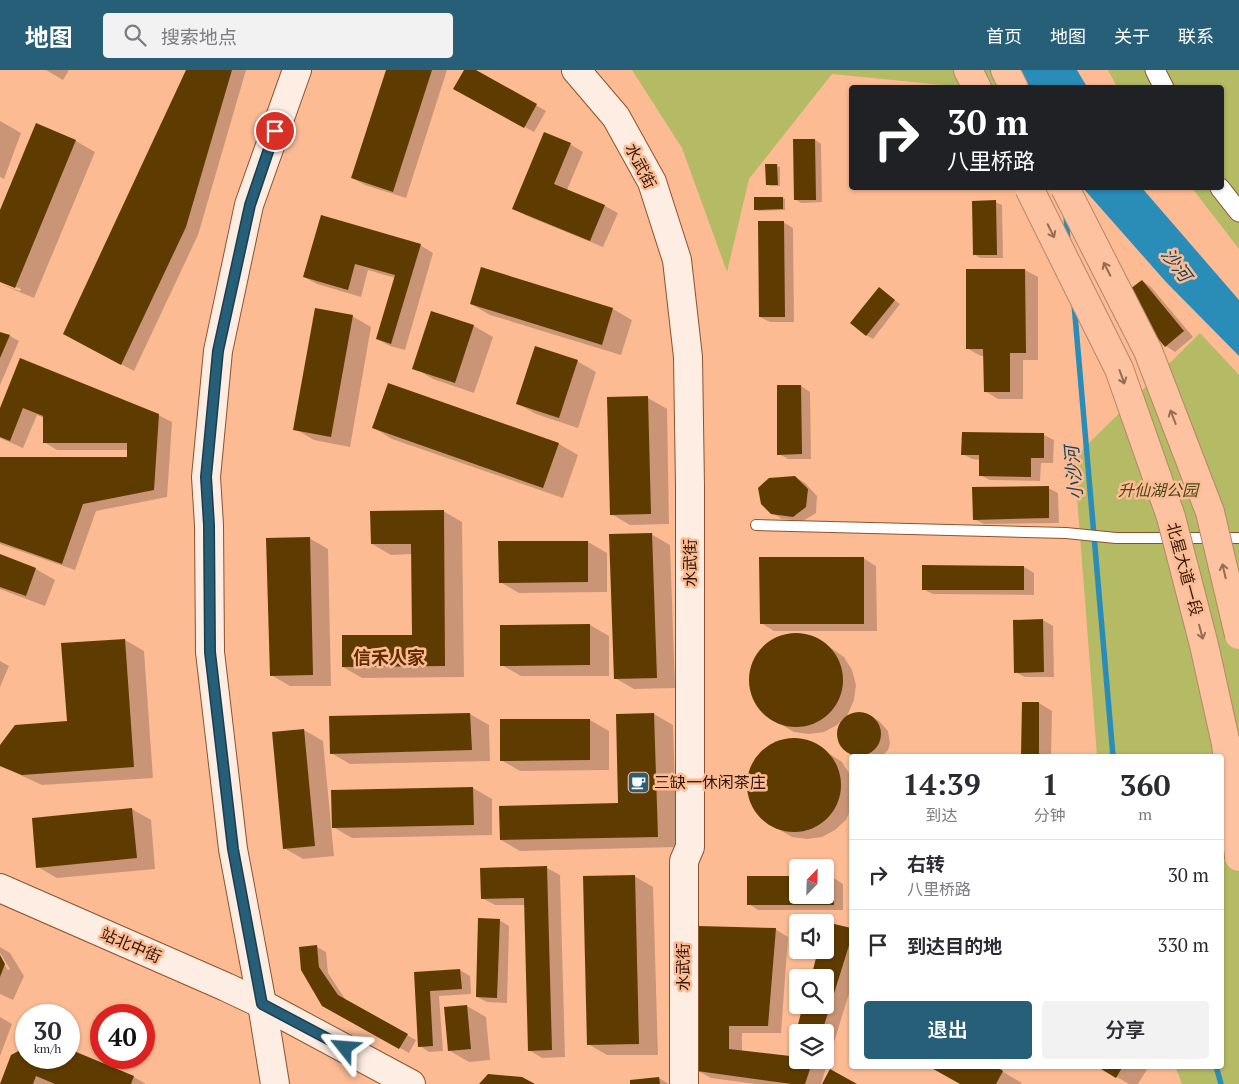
<!DOCTYPE html>
<html lang="zh">
<meta charset="utf-8">
<style>
:root{--surface:#fff;--page:#f2f2f3;--text:#2b2b33;--muted:#7c7c81;--line:#e1e1e2;--accent:#275f79}
body{margin:0;font-family:"PT Serif","Noto Sans SC",serif;background:var(--page);color:var(--text);height:100vh;display:flex;flex-direction:column;font-size:19px;white-space:nowrap}
*{box-sizing:border-box;margin:0}
p{font-size:16px;color:var(--muted)}
.icon{flex:none;width:28px;height:28px;fill:none;stroke:currentColor;stroke-width:2;stroke-linecap:round;stroke-linejoin:round}
.map{position:relative;flex:1;overflow:hidden}
.drawer{position:absolute;left:849px;top:684px;width:375px;height:315px;display:flex;flex-direction:column;background:var(--surface);border-radius:5px;box-shadow:0 1px 4px #0004}
.drawer>*{flex:none}
.hud{position:absolute;left:849px;top:15px;width:375px;height:105px;border-radius:5px;box-shadow:0 1px 4px #0004;background:#202124;color:#fff;overflow:hidden}
.needle{width:32px;rotate:23deg}
.fabs{position:absolute;left:789px;top:789px;display:grid;gap:10px}
.fabs a{display:grid;place-items:center;width:45px;height:45px;border-radius:5px;background:var(--surface);box-shadow:0 1px 4px #0004;font-size:25px}
.speed{position:absolute;left:15px;top:934px;display:flex;gap:10px;font-size:25px;font-weight:700;text-align:center}
.speed>*{display:grid;place-content:center;width:65px;height:65px;border-radius:50%;background:var(--surface);box-shadow:0 1px 4px #0004;line-height:1}
.speed small{font-size:12px;font-weight:400}
.speed .limit{border:8px solid #d22;background:#fff;color:#111}
.pin{position:absolute;display:grid;place-items:center;width:42px;height:42px;color:#fff;margin:-21px;border:2px solid #fff;border-radius:50%;box-shadow:0 1px 5px #0007}
.me{position:absolute;width:55px;margin:-28px;rotate:298deg;stroke-linejoin:round;filter:drop-shadow(0 0 4px #0008)}
.turn{display:flex;align-items:center;gap:18px;height:105px;padding:0 15px;font-size:22px}
.turn .icon{width:65px;height:65px;stroke-width:2.5}
.turn b{display:block;font-size:35px;line-height:42px}
.eta{display:flex;justify-content:space-evenly;align-items:center;height:85px;text-align:center}
.eta b{font-size:30px;font-weight:600;line-height:35px}
.action{display:flex;gap:10px;margin-top:auto;padding:10px 15px}
.action a{flex:1;height:58px;border-radius:5px;background:var(--accent);color:#fff;font-size:20px;font-weight:600;line-height:58px;text-align:center}
.action a+a{background:var(--page);color:var(--text)}
ul{padding:0;list-style:none}
li{display:flex;align-items:center;gap:15px;height:70px;padding:0 15px;border-top:1px solid var(--line)}
li div{flex:1}
li b{display:block;font-size:19px}
li em{font-style:normal}
header{display:flex;align-items:center;gap:30px;box-sizing:border-box;height:70px;padding:0 25px;background:var(--accent);color:#fff}
header strong{font-size:24px}
nav{display:flex;gap:28px;margin-inline-start:auto;font-size:18px}
.search{width:350px;height:45px;background:var(--page);display:flex;align-items:center;gap:12px;box-sizing:border-box;padding:0 18px;border-radius:5px;color:var(--muted);font-size:19px}
.map>svg:first-child{display:block}
.green{fill:#b5ba64}
.water{fill:#2a8db8}
.shadow{fill:#0003;fill-rule:evenodd}
.lines{fill:none;stroke-linecap:round;stroke-linejoin:round}
.stream{stroke:#2a8db8;stroke-width:5.5}
.building{fill:#5e3b01}
.lane-casing{stroke:#8d522d;stroke-width:12}
.street-casing{stroke:#8d522d;stroke-width:21}
.secondary-casing{stroke:#8d522d;stroke-width:30}
.highway-casing{stroke:#b5866b;stroke-width:30}
.lane{stroke:#fff;stroke-width:10}
.street{stroke:#fff;stroke-width:19}
.secondary{stroke:#feede2;stroke-width:28}
.highway{stroke:#fdc2a0;stroke-width:28}
.highway-bridge-casing{stroke:#b5866b;stroke-width:30;stroke-linecap:butt}
.highway-bridge{stroke:#fdc2a0;stroke-width:28}
.oneway{stroke:#966c54}
.route-casing{stroke:#193e4f;stroke-width:12}
.route{stroke:#275f79;stroke-width:9}
.labels{text-anchor:middle;stroke-width:5;stroke-linejoin:round;paint-order:stroke}
.street-label{font-size:16px;fill:#2f1708;stroke:#fdbb94}
.park-label{font-size:16px;font-style:italic;fill:#47491b;stroke:#fdbb94}
.poi-label{font-size:16px;fill:#2f1708;stroke:#fdbb94;text-anchor:start}
.water-label{font-size:18px;font-style:italic;fill:#11465d;stroke:#fdbb94}
.neighbourhood-label{font-size:18px;font-weight:bold;fill:#612b00;stroke:#fdbb94}
</style>
<header>
<strong>地图</strong>
<div class="search"><svg class="icon" aria-label="search" viewBox="0 0 24 24"><circle cx="10" cy="10" r="6"/><path d="M15 15l6 6"/></svg>搜索地点</div>
<nav><a>首页</a><a>地图</a><a>关于</a><a>联系</a></nav>
</header>
<div class="map">
<svg width="1239" height="1014" viewBox="0 0 1239 1014">
<rect width="100%" height="100%" fill="#fdbb94"/>
<g class="green">
<polygon points="632,0 1038,0 1042,17 973,18 832,4 749,109 727,202 682,78"/>
<polygon points="1108,0 1239,0 1239,179 1192,118 1221,118 1221,18 1117,17"/>
<polygon points="1200,263 1239,305 1239,1014 1182,1014 1175,996 1221,996 1221,686 1097,686 1074,388"/>
</g>
<g class="water">
<polygon points="990,0 1077,0 1087,17 999,17"/>
<polygon points="1083,118 1142,118 1239,230 1239,286 1166,212"/>
</g>
<g class="shadow">
<polygon points="46,0 69,0 63,10"/>
<polygon points="187,0 246,0 198,165 134,301 78,271"/>
<polygon points="387,0 447,0 406,128 365,115 352,108"/>
<polygon points="465,0 473,0 546,41 534,62 455,18"/>
<polygon points="0,51 21,63 4,109 0,107"/>
<polygon points="37,55 76,71 95,82 34,228 0,214 20,221 21,219 0,210 0,143"/>
<polygon points="794,70 815,70 821,74 822,132 801,133 795,129"/>
<polygon points="570,74 583,82 567,120 605,136 618,143 603,177 527,146 514,139"/>
<polygon points="777,96 780,97 780,116 770,116 767,114"/>
<polygon points="782,128 785,129 785,140 758,141 756,139"/>
<polygon points="995,132 1002,135 1003,188 980,188 974,184"/>
<polygon points="783,152 793,158 794,252 770,252 760,247"/>
<polygon points="420,175 433,183 405,280 390,276 377,269 395,208 368,200 361,227 317,214 304,207"/>
<polygon points="1025,200 1038,207 1038,290 1023,290 1023,329 998,329 985,321 985,286 981,286 968,279"/>
<polygon points="1142,211 1151,217 1193,267 1175,282 1166,276"/>
<polygon points="885,223 900,234 873,269 866,265"/>
<polygon points="471,234 613,239 632,250 621,285 490,245"/>
<polygon points="432,242 474,256 493,267 474,323 433,309 414,298"/>
<polygon points="352,246 371,257 350,377 314,370 295,359"/>
<polygon points="0,264 10,266 19,271 0,315"/>
<polygon points="21,290 158,345 172,352 167,427 96,441 75,500 0,474 0,388 128,388 128,380 57,380 44,372 44,348 37,345 23,378 0,368 0,341"/>
<polygon points="577,291 596,302 578,358 536,344 517,333"/>
<polygon points="389,314 559,374 578,385 563,428 392,369 374,358"/>
<polygon points="801,316 810,322 811,389 788,389 779,384"/>
<polygon points="648,328 667,339 669,454 630,455 611,444"/>
<polygon points="1044,365 1054,370 1053,393 1041,393 1040,411 990,410 980,405 980,390 972,389 963,384"/>
<polygon points="795,407 805,413 817,426 816,443 803,451 782,449 772,443"/>
<polygon points="1048,418 1058,423 1059,453 984,454 974,449"/>
<polygon points="443,441 462,452 464,607 362,608 343,597 413,566 412,484 391,485 372,474"/>
<polygon points="651,464 670,475 675,618 634,619 615,608"/>
<polygon points="309,468 328,479 331,616 290,616 271,605"/>
<polygon points="588,472 607,483 607,522 519,523 500,512"/>
<polygon points="0,486 36,499 55,510 45,536 0,519"/>
<polygon points="863,488 876,496 877,561 774,561 761,553"/>
<polygon points="923,497 1024,497 1034,503 1034,525 933,524 923,519"/>
<polygon points="1043,550 1053,556 1054,607 1025,607 1015,602 1014,551"/>
<polygon points="590,555 609,566 609,606 521,606 502,595"/>
<polygon points="787,564 803,564 818,569 844,587 852,600 856,615 854,630 847,646 862,643 868,645 879,651 888,661 890,674 888,680 882,686 855,686 847,682 839,670 838,663 840,656 844,651 843,649 837,655 824,662 809,664 794,662 767,646 757,636 751,622 749,607 752,593 761,580 773,570"/>
<polygon points="125,570 144,581 153,708 42,715 0,696 0,675 1,676 68,653"/>
<polygon points="0,591 9,596 0,617"/>
<polygon points="1023,633 1039,633 1052,641 1051,686 1022,686"/>
<polygon points="470,644 489,655 490,691 350,694 331,683 330,647"/>
<polygon points="654,644 673,655 677,777 520,781 501,770 620,735 617,645"/>
<polygon points="590,650 609,661 609,700 520,701 501,690"/>
<polygon points="304,660 323,671 334,786 303,789 284,778"/>
<polygon points="785,669 801,669 816,675 842,692 850,705 851,738 846,750 835,760 822,767 807,769 792,767 766,752 755,741 749,727 747,713 750,698 759,685 771,675"/>
<polygon points="473,718 492,729 492,765 352,768 333,757"/>
<polygon points="132,739 151,750 155,799 57,808 38,797"/>
<polygon points="547,798 560,805 565,987 542,988 529,980 525,835 495,835 482,828"/>
<polygon points="634,806 653,817 658,985 607,985 588,974"/>
<polygon points="825,808 834,808 843,814 843,840 758,840 749,834 798,825 825,825"/>
<polygon points="499,850 509,856 507,933 487,932 477,927"/>
<path d="M 827,853 L 851,859 L 851,917 L 821,1014 L 756,1014 L 711,1008 L 698,1001 L 775,859 L 788,867 L 781,963 L 742,963 L 742,981 L 791,987 L 805,935 L 825,935 L 825,908 L 820,880 L 825,880 L 825,860 ZM 798,962 L 825,962 L 825,990 L 798,990 Z"/>
<polygon points="0,877 10,883 24,906 13,930 0,924 0,888 8,900 10,899 0,883"/>
<polygon points="317,877 326,882 328,903 347,932 416,970 409,983 323,935"/>
<polygon points="460,900 470,906 471,924 439,926 443,981 429,982 420,976 415,903"/>
<polygon points="467,936 486,947 490,990 469,992 450,981"/>
<polygon points="0,947 12,954 0,986"/>
<polygon points="26,978 26,988 69,988 69,980 134,1007 146,1014 1,1014 12,986"/>
<polygon points="993,996 1022,1013 1021,1014 962,1014"/>
<polygon points="1098,996 1149,996 1138,1014 1129,1014"/>
<polygon points="659,1008 669,1014 631,1014"/>
</g>
<g class="lines">
<g class="stream">
<polyline points="1066,145 1068,173"/>
<polyline points="1074,234 1113,686"/>
<polyline points="1216,996 1221,1014"/>
</g>
</g>
<g class="building">
<polygon points="186,0 232,0 186,157 121,295 63,264"/>
<polygon points="386,0 432,0 393,122 351,108"/>
<polygon points="464,0 476,0 537,34 524,58 453,19"/>
<polygon points="36,53 76,70 15,218 0,212 0,140"/>
<polygon points="544,62 571,73 554,114 605,135 590,171 512,139"/>
<polygon points="793,69 815,69 816,130 794,130"/>
<polygon points="765,94 777,94 778,115 766,115"/>
<polygon points="754,127 783,127 783,139 754,140"/>
<polygon points="996,130 997,185 973,185 972,131"/>
<polygon points="321,145 421,174 391,274 376,269 395,205 355,194 348,220 303,207"/>
<polygon points="758,151 784,151 785,247 759,247"/>
<polygon points="481,197 613,238 602,275 470,234"/>
<polygon points="966,199 1025,199 1026,283 1010,283 1010,322 984,322 983,279 966,279"/>
<polygon points="1142,210 1184,261 1165,277 1122,225"/>
<polygon points="879,217 895,230 866,266 850,253"/>
<polygon points="315,238 353,245 331,367 293,360"/>
<polygon points="431,241 474,255 455,313 412,299"/>
<polygon points="0,262 10,265 0,288"/>
<polygon points="535,276 578,290 559,348 516,334"/>
<polygon points="20,288 159,344 154,420 83,434 62,494 0,472 0,387 127,387 127,373 43,373 43,346 23,338 10,371 0,367 0,338"/>
<polygon points="388,313 559,373 543,418 372,358"/>
<polygon points="777,315 801,315 802,384 777,385"/>
<polygon points="648,326 651,444 610,445 607,327"/>
<polygon points="962,362 1044,363 1044,388 1031,388 1031,407 979,406 979,385 961,385"/>
<polygon points="795,406 808,419 806,437 793,447 771,444 761,434 758,418 769,408"/>
<polygon points="1049,416 1049,448 973,450 972,417"/>
<polygon points="444,440 445,596 342,597 342,565 412,565 411,474 371,474 370,441"/>
<polygon points="652,463 657,608 614,609 609,464"/>
<polygon points="310,467 313,605 270,606 266,468"/>
<polygon points="498,471 588,471 588,512 499,513"/>
<polygon points="0,484 36,498 26,526 0,517"/>
<polygon points="759,487 864,487 864,554 760,554"/>
<polygon points="922,495 1024,496 1024,520 922,520"/>
<polygon points="1043,549 1044,602 1014,603 1013,550"/>
<polygon points="590,554 590,595 500,596 500,555"/>
<circle cx="796" cy="610" r="47"/>
<polygon points="125,569 134,697 22,705 0,696 0,675 15,655 67,651 61,573"/>
<polygon points="1022,632 1039,632 1039,686 1021,686"/>
<circle cx="859" cy="664" r="22"/>
<polygon points="470,643 472,680 330,684 329,646"/>
<polygon points="654,643 658,767 500,770 499,736 618,733 616,644"/>
<polygon points="500,649 590,649 590,690 500,691"/>
<polygon points="304,659 315,776 283,779 272,662"/>
<circle cx="794" cy="715" r="47"/>
<polygon points="473,717 474,755 332,758 331,720"/>
<polygon points="132,738 137,788 36,798 32,748"/>
<polygon points="547,796 552,980 528,981 524,828 481,829 480,798"/>
<polygon points="635,805 639,974 587,975 583,806"/>
<polygon points="747,806 798,806 798,825 825,825 825,807 834,807 834,835 747,835"/>
<polygon points="478,848 500,849 497,928 476,927"/>
<polygon points="826,852 851,858 851,869 822,962 798,962 798,990 813,990 805,1014 792,1014 697,1001 698,856 776,858 768,956 729,956 729,979 790,986 803,935 825,935 825,908 811,908 818,880 825,880"/>
<polygon points="317,875 319,897 338,925 408,964 399,979 322,936 301,900 299,877"/>
<polygon points="0,885 5,894 0,907"/>
<polygon points="460,899 462,919 430,921 433,976 418,977 414,902"/>
<polygon points="467,935 471,979 448,981 444,937"/>
<polygon points="26,977 26,988 69,988 69,979 134,1006 131,1014 55,1014 36,1006 33,1014 0,1014 11,985"/>
<polygon points="928,996 996,996 1003,1001 996,1014 960,1014"/>
<polygon points="1096,996 1123,996 1116,1008"/>
<polygon points="830,999 857,1014 822,1014"/>
<polygon points="488,1004 522,1007 535,1014 479,1014"/>
<polygon points="659,1007 660,1014 630,1014 630,1010"/>
</g>
<g class="lines">
<defs>
<polyline id="lane" points="756,455 1066,463 1116,468 1239,468"/>
<g id="street">
<polyline points="1155,0 1164,18"/>
<polyline points="1220,118 1239,142"/>
</g>
<g id="secondary">
<polyline points="576,0 616,47 652,112 677,190 688,287 690,417 690,777 684,791 684,1014"/>
<polyline points="0,818 226,917 262,934 411,1014"/>
<polyline points="275,1014 262,934 233,779 210,582 209,455 206,407 218,281 249,135 297,0"/>
</g>
<g id="highway">
<polyline points="968,0 977,18"/>
<polyline points="1005,0 1014,18"/>
</g>
</defs>
<use href="#lane" class="lane-casing"/>
<use href="#street" class="street-casing"/>
<use href="#secondary" class="secondary-casing"/>
<use href="#highway" class="highway-casing"/>
<use href="#lane" class="lane"/>
<use href="#street" class="street"/>
<use href="#secondary" class="secondary"/>
<use href="#highway" class="highway"/>
<defs>
<g id="highway-bridge">
<polyline points="1029,118 1119,299 1171,447 1204,575 1226,674 1239,787"/>
<polyline points="1065,118 1148,281 1210,442 1239,565"/>
</g>
</defs>
<use href="#highway-bridge" class="highway-bridge-casing"/>
<use href="#highway-bridge" class="highway-bridge"/>
</g>
<defs><path id="oneway-shaft" d="M-6 0H5M1.5-3L5.5 0L1.5 3" fill="none" stroke-width="1.6" stroke-linecap="round" stroke-linejoin="round" transform="scale(1.25)"/></defs>
<g class="oneway">
<use href="#oneway-shaft" transform="translate(1051 161) rotate(64)"/>
<use href="#oneway-shaft" transform="translate(1107 199) rotate(-117)"/>
<use href="#oneway-shaft" transform="translate(1122 307) rotate(70)"/>
<use href="#oneway-shaft" transform="translate(1173 347) rotate(-111)"/>
<use href="#oneway-shaft" transform="translate(1224 501) rotate(-103)"/>
<use href="#oneway-shaft" transform="translate(1201 562) rotate(75)"/>
</g>
<g class="lines">
<defs>
<polyline id="route" points="275,61 250,135 218,281 206,407 209,455 210,582 233,779 262,934 345,978"/>
</defs>
<use href="#route" class="route-casing"/>
<use href="#route" class="route"/>
</g>
<defs>
<symbol id="cafe-square" viewBox="-11 -11 22 22"><rect x="-9" y="-9" width="18" height="18" rx="4" fill="#275f79" stroke="#fdbb94"/><path d="M-5.5-4.5H6V0H3Q3 3.5 0 3.5H-2.5Q-5.5 3.5-5.5 0ZM3-3.2v2h1.7v-2ZM-6 4.5H4V6H-6Z" fill="#fff"/></symbol>
</defs>
<g fill-rule="evenodd">
<use href="#cafe-square" x="626" y="700" width="25" height="25"/>
</g>
<g class="labels">
<g class="street-label">
<text transform="translate(641 96) rotate(63)" y="6">水武街</text>
<text transform="translate(690 493) rotate(-90)" y="6">水武街</text>
<text transform="translate(1185 499) rotate(75)" y="6">北星大道一段</text>
<text transform="translate(131 875) rotate(23)" y="6">站北中街</text>
<text transform="translate(683 897) rotate(-90)" y="6">水武街</text>
</g>
<g class="park-label">
<text x="1158" y="426">升仙湖公园</text>
</g>
<g class="poi-label">
<text x="654" y="718">三缺一休闲茶庄</text>
</g>
<g class="water-label">
<text transform="translate(1176 195) rotate(53)" y="6">沙河</text>
<text transform="translate(1074 403) rotate(-95)" y="6">小沙河</text>
</g>
<g class="neighbourhood-label">
<text x="389" y="594">信禾人家</text>
</g>
</g>
</svg>
<div class="fabs">
<a><svg class="needle" viewBox="-14 -14 28 28"><path d="M0-13l5 13h-10z" fill="#e53935"/><path d="M0 13l5-13h-10z" fill="#7c7c81"/></svg></a>
<a><svg class="icon" aria-label="sound" viewBox="0 0 24 24"><path d="M4 9h4l5-4v14l-5-4H4zM17 9q2 3 0 6"/></svg></a>
<a><svg class="icon" aria-label="search" viewBox="0 0 24 24"><circle cx="10" cy="10" r="6"/><path d="M15 15l6 6"/></svg></a>
<a><svg class="icon" aria-label="layers" viewBox="0 0 24 24"><path d="M12 4l9 5-9 5-9-5zM3 14l9 5 9-5"/></svg></a>
</div>
<div class="speed"><div>30<small>km/h</small></div><div class="limit">40</div></div>
<div class="pin" style="left:275px;top:61px;background:#d93025"><svg class="icon" aria-label="arrive" viewBox="0 0 24 24"><path d="M6 21V4h12l-3 4 3 4H6"/></svg></div>
<svg class="me" style="left:345px;top:978px" viewBox="-20 -20 40 40"><path d="M0-17L14 15 0 8-14 15z" fill="#275f79" stroke="#fff" stroke-width="4"/></svg>
<div class="hud">
<div class="turn"><svg class="icon" aria-label="right" viewBox="0 0 24 24"><path d="M7 20v-9h11M14 6l5 5-5 5"/></svg><div><b>30 m</b>八里桥路</div></div>
</div>
<section class="drawer">
<div class="eta">
<div><b>14:39</b><p>到达</p></div>
<div><b>1</b><p>分钟</p></div>
<div><b>360</b><p>m</p></div>
</div>
<ul>
<li><svg class="icon" aria-label="right" viewBox="0 0 24 24"><path d="M7 20v-9h11M14 6l5 5-5 5"/></svg><div><b>右转</b><p>八里桥路</p></div><em>30 m</em></li>
<li><svg class="icon" aria-label="arrive" viewBox="0 0 24 24"><path d="M6 21V4h12l-3 4 3 4H6"/></svg><div><b>到达目的地</b></div><em>330 m</em></li>
</ul>
<div class="action"><a>退出</a><a>分享</a></div>
</section>
</div>
